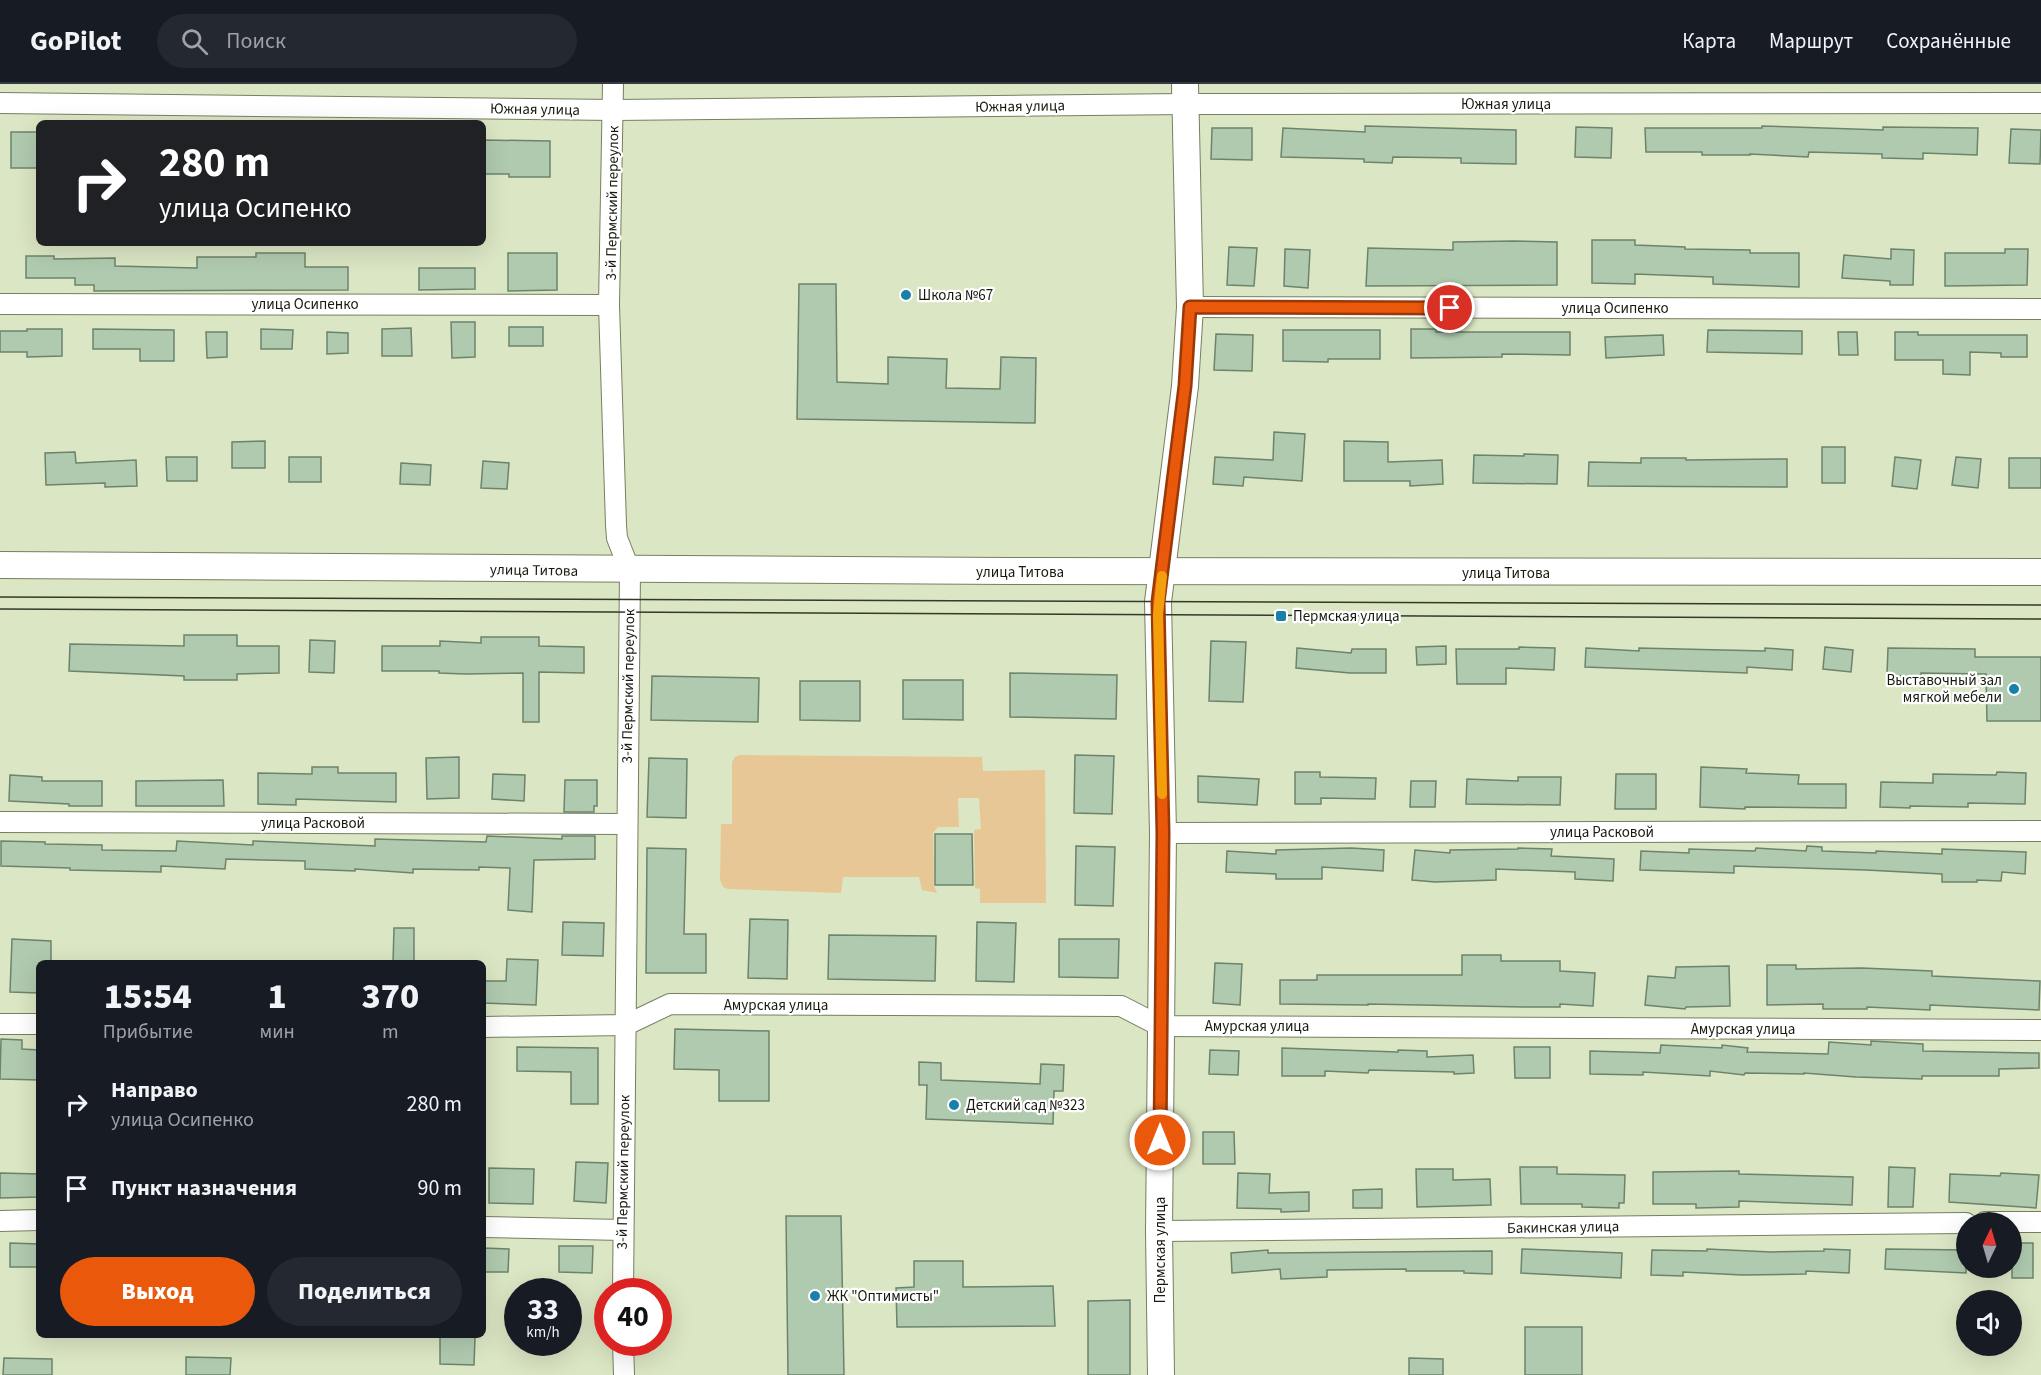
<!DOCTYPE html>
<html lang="ru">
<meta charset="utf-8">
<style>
:root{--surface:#171b24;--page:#242831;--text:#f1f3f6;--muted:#9ea1a6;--line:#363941;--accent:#ea580c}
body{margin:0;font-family:"Source Sans 3",sans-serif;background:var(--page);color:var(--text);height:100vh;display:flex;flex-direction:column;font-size:22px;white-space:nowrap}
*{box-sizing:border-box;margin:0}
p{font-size:20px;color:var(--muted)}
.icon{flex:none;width:33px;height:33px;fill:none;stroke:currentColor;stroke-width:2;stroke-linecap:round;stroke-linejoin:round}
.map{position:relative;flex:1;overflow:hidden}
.side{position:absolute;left:36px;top:876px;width:450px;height:378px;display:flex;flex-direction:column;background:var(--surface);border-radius:9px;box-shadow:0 6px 24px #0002}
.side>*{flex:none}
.top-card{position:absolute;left:36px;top:36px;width:450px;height:126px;border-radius:9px;box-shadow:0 6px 24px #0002;background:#202124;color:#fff;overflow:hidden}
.needle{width:39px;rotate:5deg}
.controls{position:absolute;left:1956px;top:1128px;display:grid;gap:12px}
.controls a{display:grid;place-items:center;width:66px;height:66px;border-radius:50%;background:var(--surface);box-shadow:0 6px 24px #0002;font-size:30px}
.speed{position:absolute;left:504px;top:1194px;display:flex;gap:12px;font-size:30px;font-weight:700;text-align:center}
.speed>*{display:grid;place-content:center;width:78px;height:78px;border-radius:50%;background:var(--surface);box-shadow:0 6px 24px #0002;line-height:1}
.speed small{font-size:15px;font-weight:400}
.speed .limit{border:9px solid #d22;background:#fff;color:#111}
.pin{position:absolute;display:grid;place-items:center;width:51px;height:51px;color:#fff;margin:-26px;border:3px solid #fff;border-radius:50%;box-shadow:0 2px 6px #0007}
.me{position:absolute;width:66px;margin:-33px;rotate:0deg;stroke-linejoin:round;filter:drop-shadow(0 0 4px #0008)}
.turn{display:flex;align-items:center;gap:21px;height:126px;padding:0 24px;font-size:27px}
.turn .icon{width:78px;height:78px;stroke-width:2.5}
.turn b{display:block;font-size:42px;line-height:51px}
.eta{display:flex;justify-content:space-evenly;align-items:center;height:102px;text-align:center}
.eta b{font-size:36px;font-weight:800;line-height:42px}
.action{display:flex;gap:12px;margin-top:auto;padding:12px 24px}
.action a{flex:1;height:69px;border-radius:36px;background:var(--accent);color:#fff;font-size:24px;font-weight:800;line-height:69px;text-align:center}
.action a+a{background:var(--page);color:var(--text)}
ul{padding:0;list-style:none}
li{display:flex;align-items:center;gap:18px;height:84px;padding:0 24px}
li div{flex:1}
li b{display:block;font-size:22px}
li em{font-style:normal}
header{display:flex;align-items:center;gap:36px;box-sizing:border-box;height:84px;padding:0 30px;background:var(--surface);border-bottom:2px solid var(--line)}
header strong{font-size:28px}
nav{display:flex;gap:33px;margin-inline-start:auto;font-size:21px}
.search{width:420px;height:54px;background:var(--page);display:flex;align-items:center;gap:15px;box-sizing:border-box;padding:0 21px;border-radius:33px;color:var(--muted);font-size:22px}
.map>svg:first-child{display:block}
.green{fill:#e8c796}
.building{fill:#b0caaf;stroke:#6c846a;stroke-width:1.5}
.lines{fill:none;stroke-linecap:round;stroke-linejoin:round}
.minor-casing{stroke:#767f60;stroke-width:22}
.tertiary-casing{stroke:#767f60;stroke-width:28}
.minor{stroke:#fff;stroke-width:20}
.tertiary{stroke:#fff;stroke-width:26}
.tram{stroke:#343929;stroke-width:1.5}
.route-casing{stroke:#983908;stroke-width:15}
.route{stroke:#ea580c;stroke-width:10}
.slow{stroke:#f59e0b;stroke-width:10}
.poi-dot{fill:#1980aa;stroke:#fff;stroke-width:2}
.labels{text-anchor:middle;stroke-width:4.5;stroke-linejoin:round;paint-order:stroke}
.street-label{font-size:15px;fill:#171b0f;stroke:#fff}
.poi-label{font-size:15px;fill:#171b0f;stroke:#fff;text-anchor:start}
</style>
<header>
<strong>GoPilot</strong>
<div class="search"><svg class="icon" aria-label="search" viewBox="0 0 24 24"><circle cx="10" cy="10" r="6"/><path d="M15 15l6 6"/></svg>Поиск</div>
<nav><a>Карта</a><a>Маршрут</a><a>Сохранённые</a></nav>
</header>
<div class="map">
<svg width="2041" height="1291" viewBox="0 0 2041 1291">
<rect width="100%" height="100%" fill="#dbe6c4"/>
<polygon class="green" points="740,671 982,673 983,687 1045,686 1046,819 980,819 980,805 975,804 974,746 981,745 979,714 958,714 959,743 938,743 933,749 934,802 937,809 922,806 919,793 843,793 841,809 728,805 723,803 720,796 721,740 732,740 732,678 735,673"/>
<g class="building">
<polygon points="1365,42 1516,46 1516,80 1461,79 1461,74 1393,73 1392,79 1364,78 1364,75 1281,73 1283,44 1365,48"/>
<polygon points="1762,42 1883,46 1883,43 1978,44 1977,71 1923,69 1923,75 1882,74 1882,70 1809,68 1808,73 1750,70 1750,71 1702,71 1702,68 1646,68 1645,44 1762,44"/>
<polygon points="1576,43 1612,44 1611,74 1575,73"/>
<polygon points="1212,44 1252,44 1252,76 1211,75"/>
<polygon points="2011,45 2041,46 2040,80 2009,79"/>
<rect x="11" y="48" width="28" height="36"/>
<polygon points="483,56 550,57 550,93 509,93 509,90 483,90"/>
<polygon points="1592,156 1635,156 1635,161 1685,163 1685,165 1750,166 1750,169 1799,169 1799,203 1713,200 1713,193 1635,190 1635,200 1592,199"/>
<polygon points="1514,157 1557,158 1557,201 1366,202 1368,164 1453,166 1453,158"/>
<polygon points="1229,163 1257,164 1254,202 1227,201"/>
<polygon points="1285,165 1310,166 1308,204 1284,202"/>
<polygon points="1891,165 1914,166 1913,201 1890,201 1890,197 1842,194 1844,171 1891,175"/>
<polygon points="2005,165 2028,165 2027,201 1945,202 1945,169 2005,169"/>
<polygon points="256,169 305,169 305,183 348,183 348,206 94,207 94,201 75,201 75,194 26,194 26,172 54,172 54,175 115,174 115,182 197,184 197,173 256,173"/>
<polygon points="508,169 557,169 557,206 508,207"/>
<polygon points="419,184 475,184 475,205 419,206"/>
<polygon points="799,200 836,200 837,298 888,300 888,273 947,275 946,304 1000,305 1001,273 1036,274 1035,339 797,335"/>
<polygon points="451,238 475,238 475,273 452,274"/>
<rect x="509" y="243" width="34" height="19"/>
<polygon points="411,244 412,272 382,272 382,245"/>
<polygon points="27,245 62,245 62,272 27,273 27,268 0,268 0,247 27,247"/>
<polygon points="93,245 174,246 174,277 140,277 140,265 93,265"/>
<polygon points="261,245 293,246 292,265 261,265"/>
<polygon points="1411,245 1436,245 1436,248 1570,248 1570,271 1502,270 1502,273 1411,274"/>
<polygon points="1283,246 1380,246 1380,275 1328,275 1328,278 1283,277"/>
<polygon points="1708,246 1802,247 1802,270 1707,268"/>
<polygon points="206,248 227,248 227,273 207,274"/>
<polygon points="327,248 348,249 348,269 327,270"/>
<polygon points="1838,248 1857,248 1858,271 1839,271"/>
<polygon points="1895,248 1918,248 1918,251 2027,251 2027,273 2001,273 2001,269 1970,268 1970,291 1943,290 1943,276 1895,276"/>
<polygon points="1216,250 1253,251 1252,287 1214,286"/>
<polygon points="1663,251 1664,271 1606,274 1605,253"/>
<polygon points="1274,348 1305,350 1302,397 1244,393 1243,402 1213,400 1215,373 1273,376"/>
<polygon points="265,357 265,384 232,384 232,358"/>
<polygon points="1344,357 1388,358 1388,378 1442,376 1443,400 1410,402 1410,397 1344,397"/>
<rect x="1822" y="363" width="23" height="36"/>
<polygon points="75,368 76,379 136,376 137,402 105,403 105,399 46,401 45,369"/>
<polygon points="1524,370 1558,371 1557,400 1473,399 1474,371 1524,372"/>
<polygon points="166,373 197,373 197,397 167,397"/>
<rect x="289" y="373" width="32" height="25"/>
<polygon points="1895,373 1921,376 1917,405 1892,402"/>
<polygon points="1956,373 1981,375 1978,404 1952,401"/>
<polygon points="1641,374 1686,374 1686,376 1787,375 1787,403 1588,402 1589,378 1641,379"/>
<rect x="2009" y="374" width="32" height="30"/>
<polygon points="483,377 509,379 507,405 481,404"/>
<polygon points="401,379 431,381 430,401 400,400"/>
<polygon points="184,551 237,551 237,562 279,562 279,589 237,590 237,596 184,596 184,592 69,587 70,560 184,562"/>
<polygon points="481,553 539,553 539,562 584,563 584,589 539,588 539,638 523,638 523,589 465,590 439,589 439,587 382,587 382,562 440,562 440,557 481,559"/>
<polygon points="310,556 335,557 334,589 309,588"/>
<polygon points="1211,557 1246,558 1243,618 1209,617"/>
<polygon points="1446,562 1446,580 1417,581 1416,563"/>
<polygon points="1519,563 1555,564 1554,586 1506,584 1506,600 1457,600 1456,565 1519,565"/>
<polygon points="1825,563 1853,566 1851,588 1823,585"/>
<polygon points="1297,564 1351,569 1352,565 1386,565 1386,589 1350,589 1296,584"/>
<polygon points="1586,564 1639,567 1639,564 1765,567 1765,564 1793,566 1792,586 1747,583 1747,589 1585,583"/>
<polygon points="1888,564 1975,565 1975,573 2041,573 2041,637 1987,637 1986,590 1921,589 1921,593 1887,591"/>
<polygon points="1010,589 1117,591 1116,635 1010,633"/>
<polygon points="652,592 759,594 758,638 651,636"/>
<polygon points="903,596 963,596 963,636 903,635"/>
<polygon points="800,597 860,597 860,637 800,636"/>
<polygon points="1075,671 1114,672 1112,730 1074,729"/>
<polygon points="459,673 459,714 427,715 426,674"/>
<polygon points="649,674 687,675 686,734 647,733"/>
<polygon points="312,683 338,683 338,689 396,689 396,718 296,715 296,721 258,720 258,689 312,690"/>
<polygon points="1701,683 1747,685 1746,689 1799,691 1798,700 1846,700 1846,724 1745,723 1745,725 1700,723"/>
<polygon points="1295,688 1320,688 1320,693 1376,694 1375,715 1321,714 1321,720 1295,720"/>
<polygon points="1997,688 2026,689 2025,720 1968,719 1968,723 1910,722 1910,724 1880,723 1881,698 1933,699 1933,690 1996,691"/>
<polygon points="493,690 525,691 524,717 492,715"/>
<polygon points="1616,690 1656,690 1656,725 1615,725"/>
<polygon points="10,691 42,693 42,697 102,697 102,722 69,722 69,720 9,717"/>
<polygon points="1198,692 1259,695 1257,721 1198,718"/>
<polygon points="1518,693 1561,693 1560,721 1466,720 1467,695 1518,697"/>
<polygon points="223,696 224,722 136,722 136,697"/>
<polygon points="565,696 597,696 597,722 594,722 594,728 564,728"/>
<polygon points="1411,697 1436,697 1435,723 1410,723"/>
<polygon points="935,750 972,750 973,801 935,801"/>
<polygon points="487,752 562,755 562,752 595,752 595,775 534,776 532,828 508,826 510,784 479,783 479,786 413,785 413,789 355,785 355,787 305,785 305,777 226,775 225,785 161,782 161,788 70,786 70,784 1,782 1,757 45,758 45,760 102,761 102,766 176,767 177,757 253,761 253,757 375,762 375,755 486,758"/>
<polygon points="1076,762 1115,763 1113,822 1075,821"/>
<polygon points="1807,762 1822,763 1822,767 1876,769 1876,767 1942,770 1942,765 2026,768 2025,790 2002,788 2001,797 1977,796 1977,798 1942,798 1942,790 1866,786 1734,782 1734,789 1640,786 1641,767 1689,769 1689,765 1755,767 1756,764 1806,767"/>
<polygon points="647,764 686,765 684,850 706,850 706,889 646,889"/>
<polygon points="1351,764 1384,766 1383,787 1322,783 1322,795 1276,795 1276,790 1226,788 1227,767 1276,770 1276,766"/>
<polygon points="1518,764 1552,765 1551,772 1614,775 1613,797 1575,795 1575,788 1496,785 1496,796 1435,798 1412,796 1415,766 1450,769 1450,766 1518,765"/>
<polygon points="750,835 788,836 787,895 748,894"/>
<polygon points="563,838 604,839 603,872 562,871"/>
<polygon points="977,838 1016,839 1014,898 976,897"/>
<polygon points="394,844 414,844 414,879 393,879"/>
<polygon points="829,851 936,852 935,897 828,895"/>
<polygon points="12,855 51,857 51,879 39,879 39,909 10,908"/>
<polygon points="1059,855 1119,855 1118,894 1059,893"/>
<polygon points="1462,871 1501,871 1501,877 1560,877 1560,887 1595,889 1593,922 1560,920 1560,923 1524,923 1368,920 1368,921 1280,920 1280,896 1317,896 1317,891 1462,891"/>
<polygon points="507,875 538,876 536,921 483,919 483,897 506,897"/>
<polygon points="1215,879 1242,880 1240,921 1213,919"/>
<polygon points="1767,881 1796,881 1796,885 1862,884 1932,887 1932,892 2040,897 2039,926 1930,921 1930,926 1867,923 1867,925 1823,925 1823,920 1767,921"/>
<polygon points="1729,882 1730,922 1686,923 1685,925 1645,921 1648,892 1675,894 1676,883"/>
<polygon points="675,945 769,947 769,1017 719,1017 719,986 674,985"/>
<polygon points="1,955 22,956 22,965 39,966 39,996 0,995"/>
<polygon points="1871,957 1923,960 1923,967 2039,969 2039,984 1999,985 1999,992 1922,992 1922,995 1856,993 1804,989 1804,990 1745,989 1744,991 1710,987 1710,992 1643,988 1643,991 1590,990 1590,967 1660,969 1661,961 1722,964 1722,961 1748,964 1747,968 1828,970 1829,958 1871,961"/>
<polygon points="517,963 598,964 598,1020 571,1020 571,988 517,987"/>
<polygon points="1514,963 1550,963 1550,994 1515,994"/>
<polygon points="1282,964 1398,968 1398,966 1427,967 1427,973 1473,971 1474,989 1454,990 1454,988 1369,986 1368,989 1325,987 1325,992 1282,992"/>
<polygon points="1210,966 1239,967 1238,991 1209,990"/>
<polygon points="919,978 941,979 941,996 1040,1000 1041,980 1064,981 1063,1007 1054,1007 1053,1040 926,1035 927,1001 919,1001"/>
<polygon points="1203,1048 1234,1048 1235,1080 1203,1080"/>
<polygon points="576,1078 608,1079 606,1119 574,1117"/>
<polygon points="1520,1083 1557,1083 1557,1090 1625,1091 1624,1119 1619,1119 1619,1124 1582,1123 1582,1120 1521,1120"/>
<polygon points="1889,1083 1915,1084 1913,1123 1888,1123"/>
<polygon points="489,1084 534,1085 533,1120 489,1119"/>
<polygon points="1416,1085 1453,1085 1453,1096 1490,1095 1491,1121 1417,1123"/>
<polygon points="1739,1087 1739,1090 1853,1093 1852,1121 1739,1117 1739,1123 1696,1124 1696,1120 1653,1120 1653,1088"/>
<polygon points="0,1089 39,1090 39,1113 0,1114"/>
<polygon points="1238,1089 1270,1090 1269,1109 1309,1108 1309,1127 1281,1128 1281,1125 1237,1124"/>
<polygon points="2001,1089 2039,1091 2036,1124 1949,1118 1950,1090 2000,1092"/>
<polygon points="1382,1105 1382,1124 1353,1124 1353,1106"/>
<polygon points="786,1132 841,1132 844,1291 788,1291"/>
<polygon points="10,1159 39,1160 39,1183 10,1183"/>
<rect x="2012" y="1159" width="21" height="35"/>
<polygon points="559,1162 593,1162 592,1189 559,1188"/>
<polygon points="483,1164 509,1165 508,1188 483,1188"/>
<polygon points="1522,1165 1622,1169 1621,1194 1521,1189"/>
<polygon points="1707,1165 1771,1168 1824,1167 1824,1165 1850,1166 1849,1189 1806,1187 1806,1190 1742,1191 1683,1188 1683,1192 1651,1191 1652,1166 1707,1167"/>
<polygon points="1886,1165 1966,1166 1966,1189 1885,1185"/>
<polygon points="1268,1166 1268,1169 1492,1167 1492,1190 1464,1189 1464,1187 1406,1187 1406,1185 1327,1186 1327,1193 1281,1195 1280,1185 1232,1189 1231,1169"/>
<polygon points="914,1177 963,1177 963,1203 1053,1202 1055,1242 897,1243 896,1204 914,1203"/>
<polygon points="1130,1216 1130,1291 1088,1291 1088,1217"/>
<rect x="1525" y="1243" width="57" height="48"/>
<polygon points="440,1252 475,1253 474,1281 440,1280"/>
<polygon points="186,1273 231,1274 230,1291 186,1291"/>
<polygon points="4,1274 52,1275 52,1291 3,1291"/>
<polygon points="1409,1274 1443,1275 1443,1291 1409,1291"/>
</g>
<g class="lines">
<defs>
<g id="minor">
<polyline points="613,0 609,221 616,441 617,454 630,487 623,1208"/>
<polyline points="0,19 614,26 1185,20 2041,19"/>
<polyline points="0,220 609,221"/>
<polyline points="1190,223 2041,225"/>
<polyline points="0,738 627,740"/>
<polyline points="1163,749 2041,747"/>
<polyline points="0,940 39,940"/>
<polyline points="483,943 626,941 670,920 1121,922 1160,942 2041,946"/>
<polyline points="0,1137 39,1136"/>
<polyline points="1985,1138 2041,1138"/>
<polyline points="483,1143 622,1146"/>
<polyline points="1159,1147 1966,1139"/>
<polyline points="623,1258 624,1291"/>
</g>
<g id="tertiary">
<path d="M 0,481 C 680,487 1361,489 2041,488"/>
<polyline points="1161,1291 1159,1147 1163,749 1158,518 1185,302 1190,223 1185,0"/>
</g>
</defs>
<use href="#minor" class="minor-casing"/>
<use href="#tertiary" class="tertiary-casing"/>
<use href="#minor" class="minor"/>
<use href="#tertiary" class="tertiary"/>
<g class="tram">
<polyline points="0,513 2041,521"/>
<polyline points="0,525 2041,535"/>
</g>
</g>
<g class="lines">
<defs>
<polyline id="route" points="1160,1056 1163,749 1158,518 1185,302 1190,223 1450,224"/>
</defs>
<use href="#route" class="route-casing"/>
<use href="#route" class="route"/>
<polyline class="slow" points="1162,710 1158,531 1162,492"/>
</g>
<g class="poi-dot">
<circle cx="906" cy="211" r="6"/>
<rect x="1275" y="526" width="12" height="12" rx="3"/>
<circle cx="2014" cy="605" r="6"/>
<circle cx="954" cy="1021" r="6"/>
<circle cx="815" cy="1212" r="6"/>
</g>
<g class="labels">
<g class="street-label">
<text x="1506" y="25">Южная улица</text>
<text transform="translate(1020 22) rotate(-1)" y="5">Южная улица</text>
<text transform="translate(535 25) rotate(1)" y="5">Южная улица</text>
<text transform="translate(612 119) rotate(-89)" y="5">3-й Пермский переулок</text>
<text x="305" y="225">улица Осипенко</text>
<text x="1615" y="229">улица Осипенко</text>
<text transform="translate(534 486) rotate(1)" y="5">улица Титова</text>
<text x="1020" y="493">улица Титова</text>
<text x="1506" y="494">улица Титова</text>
<text transform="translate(628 602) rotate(-89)" y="5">3-й Пермский переулок</text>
<text x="313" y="744">улица Расковой</text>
<text x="1602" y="753">улица Расковой</text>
<text x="776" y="926">Амурская улица</text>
<text x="1257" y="947">Амурская улица</text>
<text x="1743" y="950">Амурская улица</text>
<text transform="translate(623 1088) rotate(-89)" y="5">3-й Пермский переулок</text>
<text transform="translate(1563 1143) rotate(-1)" y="5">Бакинская улица</text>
<text transform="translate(1160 1166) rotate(-90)" y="5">Пермская улица</text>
</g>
<g class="poi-label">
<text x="918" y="216">Школа №67</text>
<text x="1293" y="537">Пермская улица</text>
<text x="2002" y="601" text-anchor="end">Выставочный зал<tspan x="2002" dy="17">мягкой мебели</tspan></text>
<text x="966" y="1026">Детский сад №323</text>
<text x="827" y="1217">ЖК "Оптимисты"</text>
</g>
</g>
</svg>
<div class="controls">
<a><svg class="needle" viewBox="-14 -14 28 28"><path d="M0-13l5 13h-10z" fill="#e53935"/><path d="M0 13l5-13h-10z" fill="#9ea1a6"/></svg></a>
<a><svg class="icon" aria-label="sound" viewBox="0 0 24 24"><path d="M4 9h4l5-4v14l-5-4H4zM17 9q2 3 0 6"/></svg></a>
</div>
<div class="speed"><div>33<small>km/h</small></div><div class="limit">40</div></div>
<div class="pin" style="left:1450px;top:224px;background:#d93025"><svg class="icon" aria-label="arrive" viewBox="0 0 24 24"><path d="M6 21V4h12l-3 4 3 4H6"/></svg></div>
<svg class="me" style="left:1160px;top:1056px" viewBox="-20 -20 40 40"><circle r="17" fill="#ea580c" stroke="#fff" stroke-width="3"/><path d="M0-11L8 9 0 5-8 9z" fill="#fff"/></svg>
<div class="top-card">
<div class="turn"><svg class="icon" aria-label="right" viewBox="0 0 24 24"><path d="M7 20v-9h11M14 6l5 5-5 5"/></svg><div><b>280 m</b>улица Осипенко</div></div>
</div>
<section class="side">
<div class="eta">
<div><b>15:54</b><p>Прибытие</p></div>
<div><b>1</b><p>мин</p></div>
<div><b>370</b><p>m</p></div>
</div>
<ul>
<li><svg class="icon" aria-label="right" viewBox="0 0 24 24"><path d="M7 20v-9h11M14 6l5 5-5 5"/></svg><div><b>Направо</b><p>улица Осипенко</p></div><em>280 m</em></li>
<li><svg class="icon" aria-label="arrive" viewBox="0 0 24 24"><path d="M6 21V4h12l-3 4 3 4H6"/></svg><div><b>Пункт назначения</b></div><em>90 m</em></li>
</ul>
<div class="action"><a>Выход</a><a>Поделиться</a></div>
</section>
</div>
